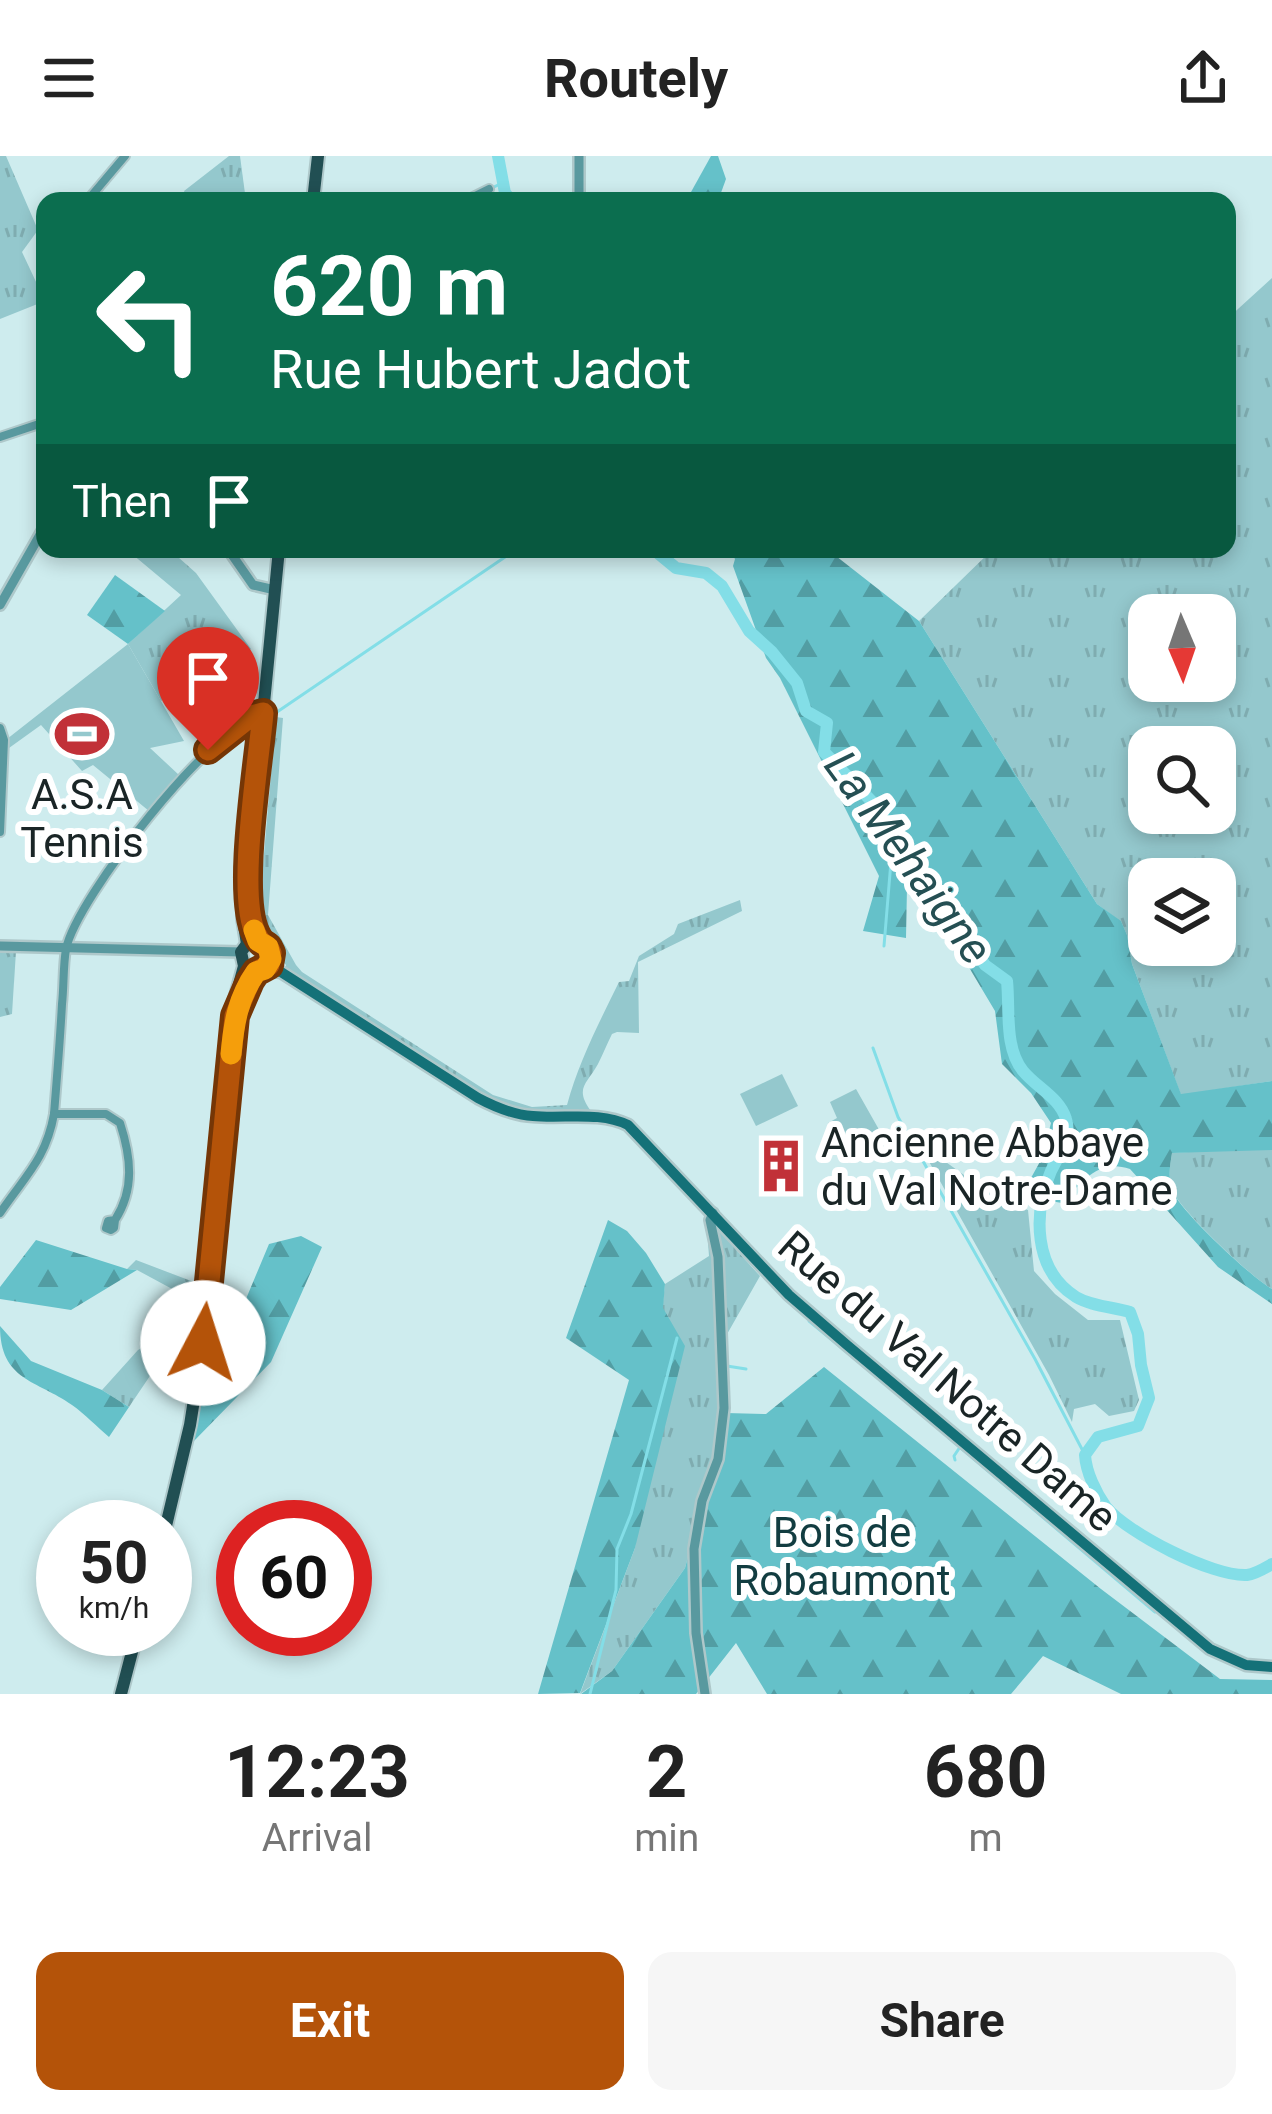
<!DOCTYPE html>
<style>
:root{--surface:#fff;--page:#f6f6f6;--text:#222;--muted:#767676;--accent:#b45309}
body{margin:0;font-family:Roboto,sans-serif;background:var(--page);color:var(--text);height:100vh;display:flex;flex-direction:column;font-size:45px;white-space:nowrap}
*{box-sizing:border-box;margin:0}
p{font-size:39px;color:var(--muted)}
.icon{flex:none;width:66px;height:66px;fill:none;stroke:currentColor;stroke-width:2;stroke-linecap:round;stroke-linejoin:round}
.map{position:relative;height:1538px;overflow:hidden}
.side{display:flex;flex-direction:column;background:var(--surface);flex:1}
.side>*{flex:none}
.guide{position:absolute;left:36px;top:36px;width:1200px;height:366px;border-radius:24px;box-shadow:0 6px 18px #0003;background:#0b6e4f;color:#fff;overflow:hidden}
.needle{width:78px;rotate:178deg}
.controls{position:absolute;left:1128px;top:438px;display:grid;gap:24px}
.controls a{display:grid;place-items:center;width:108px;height:108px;border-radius:24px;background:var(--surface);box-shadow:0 6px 18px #0003;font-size:60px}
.speed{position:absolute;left:36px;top:1344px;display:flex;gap:24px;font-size:60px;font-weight:700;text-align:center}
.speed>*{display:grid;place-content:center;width:156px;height:156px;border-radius:50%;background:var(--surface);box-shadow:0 6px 18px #0003;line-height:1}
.speed small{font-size:30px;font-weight:400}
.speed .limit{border:18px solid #d22;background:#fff;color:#111}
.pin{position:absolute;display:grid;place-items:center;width:102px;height:102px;color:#fff;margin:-123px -51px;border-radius:50% 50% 50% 0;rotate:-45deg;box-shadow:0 0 12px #0007}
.pin .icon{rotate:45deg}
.me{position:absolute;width:132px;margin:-66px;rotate:5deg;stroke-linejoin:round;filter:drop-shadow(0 0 9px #0008)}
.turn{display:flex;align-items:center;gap:42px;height:252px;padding:0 36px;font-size:54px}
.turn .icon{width:156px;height:156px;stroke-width:2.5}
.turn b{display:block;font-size:84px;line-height:102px}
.then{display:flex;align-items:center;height:114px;padding:0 36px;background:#0003;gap:24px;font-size:45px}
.eta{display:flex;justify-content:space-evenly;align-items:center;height:204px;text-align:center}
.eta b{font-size:72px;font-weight:700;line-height:84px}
.button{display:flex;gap:24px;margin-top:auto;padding:24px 36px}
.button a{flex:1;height:138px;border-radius:24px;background:var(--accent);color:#fff;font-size:48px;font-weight:700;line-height:138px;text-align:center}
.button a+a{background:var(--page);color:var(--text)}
header{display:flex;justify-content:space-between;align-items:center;height:156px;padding:0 36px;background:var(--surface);font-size:54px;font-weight:700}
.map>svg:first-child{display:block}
.grass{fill:url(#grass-tufts);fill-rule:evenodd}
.forest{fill:url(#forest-firs)}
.park{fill:#94c8cd}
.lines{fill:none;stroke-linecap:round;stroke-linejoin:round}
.stream{stroke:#83dee7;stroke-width:3}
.river{stroke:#83dee7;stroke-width:12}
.minor-casing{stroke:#aec8ca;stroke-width:12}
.tertiary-casing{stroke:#aec8ca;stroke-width:14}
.secondary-casing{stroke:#aec8ca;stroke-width:15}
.primary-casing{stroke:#aec8ca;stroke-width:16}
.minor{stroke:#59999f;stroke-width:8}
.tertiary{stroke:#59999f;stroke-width:9}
.secondary{stroke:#147178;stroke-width:10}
.primary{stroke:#214f53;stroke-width:12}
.route-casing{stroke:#753606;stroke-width:30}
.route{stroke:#b45309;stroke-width:21}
.slow{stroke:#f59e0b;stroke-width:21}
.labels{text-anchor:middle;stroke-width:12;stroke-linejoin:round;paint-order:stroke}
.poi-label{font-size:42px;fill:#1a2526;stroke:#fff}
.street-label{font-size:42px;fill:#1a2526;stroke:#fff}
.park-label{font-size:42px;fill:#123d41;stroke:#fff}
.water-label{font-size:45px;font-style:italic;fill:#254f53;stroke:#fff}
</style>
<header><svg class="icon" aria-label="menu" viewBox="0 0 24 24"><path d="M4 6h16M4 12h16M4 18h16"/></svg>Routely<svg class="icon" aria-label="share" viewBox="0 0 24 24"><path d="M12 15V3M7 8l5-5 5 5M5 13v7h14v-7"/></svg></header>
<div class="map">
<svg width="1272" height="1538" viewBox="0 0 1272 1538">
<defs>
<pattern id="grass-tufts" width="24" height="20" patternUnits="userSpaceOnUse" patternTransform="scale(3)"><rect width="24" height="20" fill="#94c8cd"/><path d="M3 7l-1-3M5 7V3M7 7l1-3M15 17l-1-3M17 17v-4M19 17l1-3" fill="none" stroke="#7facb0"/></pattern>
<pattern id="forest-firs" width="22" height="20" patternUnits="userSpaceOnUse" patternTransform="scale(3)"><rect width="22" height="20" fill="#65c1c9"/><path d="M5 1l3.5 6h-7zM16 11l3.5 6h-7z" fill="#529da3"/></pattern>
</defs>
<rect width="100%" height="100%" fill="#ceecee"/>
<g class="grass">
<polygon points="0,0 6,0 38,74 22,96 45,145 0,163"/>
<polygon points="229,0 240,0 246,45 187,45 184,35"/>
<path d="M 1272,122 L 1272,925 L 1181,939 L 1132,808 L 1127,779 L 1121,766 L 1097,748 L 919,465 L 993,393 L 1227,393 L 1227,163 ZM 1149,459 L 1215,459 L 1215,525 L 1149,525 ZM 1149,591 L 1215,591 L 1215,657 L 1149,657 ZM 1149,723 L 1215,723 L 1215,789 L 1149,789 Z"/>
<polygon points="126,393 169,393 196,417 251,493 211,519 215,526 186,546 178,534 161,545 128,488 181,439"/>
<path d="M 276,561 L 283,562 L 268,759 L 296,809 L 302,816 L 493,939 L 532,951 L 567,949 C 579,905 599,867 619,826 L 629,825 L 639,800 L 674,778 L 678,768 L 740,744 L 742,755 L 638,806 L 639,877 L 617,876 L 612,878 C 607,888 603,898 598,908 C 587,928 574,932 591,955 L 535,955 L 497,948 L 285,814 L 286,809 C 279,802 281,798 277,789 C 272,780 262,776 258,766 Z"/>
<polygon points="16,795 12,858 0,861 0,796"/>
<polygon points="918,986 996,1042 1028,1054 1034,1115 1055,1138 1088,1164 1120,1164 1139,1244 1134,1255 1109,1260 1095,1248 1074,1253 1072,1266 1049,1219"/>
<path d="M 1272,991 L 1272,1133 C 1252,1122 1180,1054 1172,1034 C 1168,1021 1170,1010 1172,997 Z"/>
<polygon points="718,1077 721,1077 760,1120 726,1180 726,1257 685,1412 612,1515 580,1538 635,1392 665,1128 709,1100 708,1087 719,1089"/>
<polygon points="136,1104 199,1128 191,1201 180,1205 160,1205 129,1251 102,1234 138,1194 187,1166 187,1141 137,1114 127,1113"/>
</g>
<g class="forest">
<polygon points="711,0 718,0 726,23 718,45 686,45"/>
<path d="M 729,393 L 827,393 L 919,465 L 1097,748 L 1121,765 L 1127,779 L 1132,808 L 1181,938 L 1272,925 L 1272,994 L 1172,997 C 1170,1009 1168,1021 1172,1034 C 1179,1054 1252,1122 1272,1133 L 1272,1148 L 1218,1111 L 1130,1013 C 1098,1002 1083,1025 1062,1047 L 1021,1040 L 1042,1002 L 1051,967 L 1031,937 L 1002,908 L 995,855 L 933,751 L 907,731 L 906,782 L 863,775 L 879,720 L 780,522 L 766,502 L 733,410 L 735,403 Z"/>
<polygon points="115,419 165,455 128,488 87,459"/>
<polygon points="608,1064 627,1075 646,1097 665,1128 663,1152 685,1190 635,1392 580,1537 538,1538 629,1224 566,1182"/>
<polygon points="301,1080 322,1091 271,1206 193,1286 214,1173 233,1174 269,1088"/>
<polygon points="36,1084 127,1113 137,1114 71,1154 0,1143 0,1131"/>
<path d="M 0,1170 L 31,1205 L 102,1234 L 129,1251 L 109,1281 C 97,1271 85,1258 72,1249 C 37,1224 0,1225 0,1170 Z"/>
<polygon points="824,1211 1101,1433 1220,1523 1272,1524 1272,1538 1121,1538 1043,1500 1011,1538 767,1538 736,1487 696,1538 581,1538 612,1515 685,1412 726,1257 766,1258"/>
</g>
<g class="park">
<polygon points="128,488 184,585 150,592 179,619 149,655 93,609 82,615 41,569 9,592 7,583"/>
<polygon points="782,918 798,950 756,970 740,938"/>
<polygon points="856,933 886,986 872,994 864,980 841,992 828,967 837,962 830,946"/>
</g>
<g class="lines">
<g class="stream">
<polyline points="494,31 502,27"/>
<polyline points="277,556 508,399 512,393"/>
<polyline points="884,790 892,693"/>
<polyline points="873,892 898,961 1035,1203 1085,1299"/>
<polyline points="809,1165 888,1230"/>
<polyline points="727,1210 746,1213"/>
<polyline points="949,1282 1155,1456"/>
<polyline points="955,1304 954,1300 960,1291"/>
<polyline points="590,1538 616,1434 617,1393 631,1358 677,1182"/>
</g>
<g class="river">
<polyline points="498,0 505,37 512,45"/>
<path d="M 653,393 L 676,412 L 706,417 L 722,430 L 749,475 L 772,496 L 797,527 L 806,555 L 827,567 L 824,596 L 883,657 L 880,676 L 901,705 L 947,743 L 956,765 L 985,809 L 1007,825 C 1010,853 1004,892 1023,915 C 1037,932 1060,942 1066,963 C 1072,982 1059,998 1051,1015 C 1033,1057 1033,1114 1076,1141 C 1091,1150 1113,1151 1130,1156 L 1138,1178 L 1141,1209 L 1149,1242 L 1138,1270 L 1098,1281 L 1085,1299 C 1086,1316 1096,1337 1106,1351 C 1127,1377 1213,1421 1247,1419 C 1255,1418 1265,1412 1272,1408"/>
</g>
<defs>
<g id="minor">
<polyline points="87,45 125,0"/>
<polyline points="465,45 489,33"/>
<polyline points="0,281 45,266"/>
<polyline points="0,572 4,584 0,676"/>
<path d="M 54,958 L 106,958 L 120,967 C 131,1001 135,1033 115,1064 L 108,1065 L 106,1072 L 111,1074 L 114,1072 L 115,1064"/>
<path d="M 0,1057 C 25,1020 46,1003 54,958 C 57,921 60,885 62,848 C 64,830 63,810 66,793 C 77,741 212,570 262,557"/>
</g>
<g id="tertiary">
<polyline points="579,45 579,0"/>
<polyline points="228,393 253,429 275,434"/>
<polyline points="0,449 45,370"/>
<polyline points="0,790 241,796"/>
<polyline points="705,1538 696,1477 694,1393 702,1345 718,1303 724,1252 718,1101 710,1064 713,1057"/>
</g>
<path id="secondary" d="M 264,813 L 281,816 L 478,942 C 495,951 513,959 533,960 C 564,963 600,955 628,969 L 789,1139 L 847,1189 L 1210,1493 L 1246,1509 L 1272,1511"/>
<g id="primary">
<polyline points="313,45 318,0"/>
<polyline points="247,788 243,763 279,393"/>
<polyline points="243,840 256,816 264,813 271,803 268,791 258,785 250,760"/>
<polyline points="165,1374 190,1269 203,1187 235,843 244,810 241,796 247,788 258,785"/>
<polyline points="121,1538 138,1473"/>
</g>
</defs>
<use href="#minor" class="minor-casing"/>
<use href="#tertiary" class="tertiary-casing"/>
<use href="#secondary" class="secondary-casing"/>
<use href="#primary" class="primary-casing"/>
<use href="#minor" class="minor"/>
<use href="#tertiary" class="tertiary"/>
<use href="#secondary" class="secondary"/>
<use href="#primary" class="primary"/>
</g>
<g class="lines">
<defs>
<path id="route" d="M 203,1187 L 235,860 L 250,825 L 256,816 L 269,809 L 271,797 L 268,791 C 261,786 260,786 256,778 C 236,739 259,605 263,557 L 251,560 L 208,594"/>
</defs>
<use href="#route" class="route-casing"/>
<use href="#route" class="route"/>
<path class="slow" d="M 231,898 C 234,866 238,842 256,816 L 265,813 L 271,803 L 268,791 L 258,785 L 254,774"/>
</g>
<defs>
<symbol id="stadium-bare" viewBox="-9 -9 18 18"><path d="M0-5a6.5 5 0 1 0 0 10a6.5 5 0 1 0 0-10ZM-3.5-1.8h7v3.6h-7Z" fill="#c13138" stroke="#fff" stroke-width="2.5" paint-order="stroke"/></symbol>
<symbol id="building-bare" viewBox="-9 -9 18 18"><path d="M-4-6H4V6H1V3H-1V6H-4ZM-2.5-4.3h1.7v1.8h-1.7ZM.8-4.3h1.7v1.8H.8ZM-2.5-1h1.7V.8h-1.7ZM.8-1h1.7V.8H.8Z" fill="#c13138" stroke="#fff" stroke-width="2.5" paint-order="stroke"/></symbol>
</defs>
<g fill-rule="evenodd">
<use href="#stadium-bare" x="44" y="540" width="76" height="76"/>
<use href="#building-bare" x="743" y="972" width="76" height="76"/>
</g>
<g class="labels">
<g class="poi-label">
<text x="82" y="653">A.S.A<tspan x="82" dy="48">Tennis</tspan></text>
<text x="821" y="1001" text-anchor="start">Ancienne Abbaye<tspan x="821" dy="48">du Val Notre-Dame</tspan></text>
</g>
<g class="street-label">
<text transform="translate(948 1225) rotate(41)" y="15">Rue du Val Notre Dame</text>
</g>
<g class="park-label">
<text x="842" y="1391">Bois de<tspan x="842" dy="48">Robaumont</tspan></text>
</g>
<g class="water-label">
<text transform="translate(909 701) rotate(54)" y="16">La Mehaigne</text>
</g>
</g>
</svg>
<div class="controls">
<a><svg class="needle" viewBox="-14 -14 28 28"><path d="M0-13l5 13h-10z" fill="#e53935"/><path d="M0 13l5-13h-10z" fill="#767676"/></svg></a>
<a><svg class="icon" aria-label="search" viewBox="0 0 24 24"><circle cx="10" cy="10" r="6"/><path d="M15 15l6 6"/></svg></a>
<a><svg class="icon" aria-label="layers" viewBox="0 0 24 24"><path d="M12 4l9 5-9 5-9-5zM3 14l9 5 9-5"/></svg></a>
</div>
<div class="speed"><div>50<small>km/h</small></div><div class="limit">60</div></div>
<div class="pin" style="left:208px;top:594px;background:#d93025"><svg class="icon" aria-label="arrive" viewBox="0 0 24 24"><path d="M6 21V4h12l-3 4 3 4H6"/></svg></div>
<svg class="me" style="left:203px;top:1187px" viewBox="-20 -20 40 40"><circle r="19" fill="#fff"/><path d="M0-13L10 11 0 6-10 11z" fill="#b45309"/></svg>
<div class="guide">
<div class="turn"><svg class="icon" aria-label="left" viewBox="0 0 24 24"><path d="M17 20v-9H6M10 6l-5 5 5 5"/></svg><div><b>620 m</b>Rue Hubert Jadot</div></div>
<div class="then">Then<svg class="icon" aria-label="arrive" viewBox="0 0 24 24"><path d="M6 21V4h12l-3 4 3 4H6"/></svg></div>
</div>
</div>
<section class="side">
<div class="eta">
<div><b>12:23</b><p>Arrival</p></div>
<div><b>2</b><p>min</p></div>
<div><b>680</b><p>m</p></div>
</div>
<div class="button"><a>Exit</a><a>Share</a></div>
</section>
